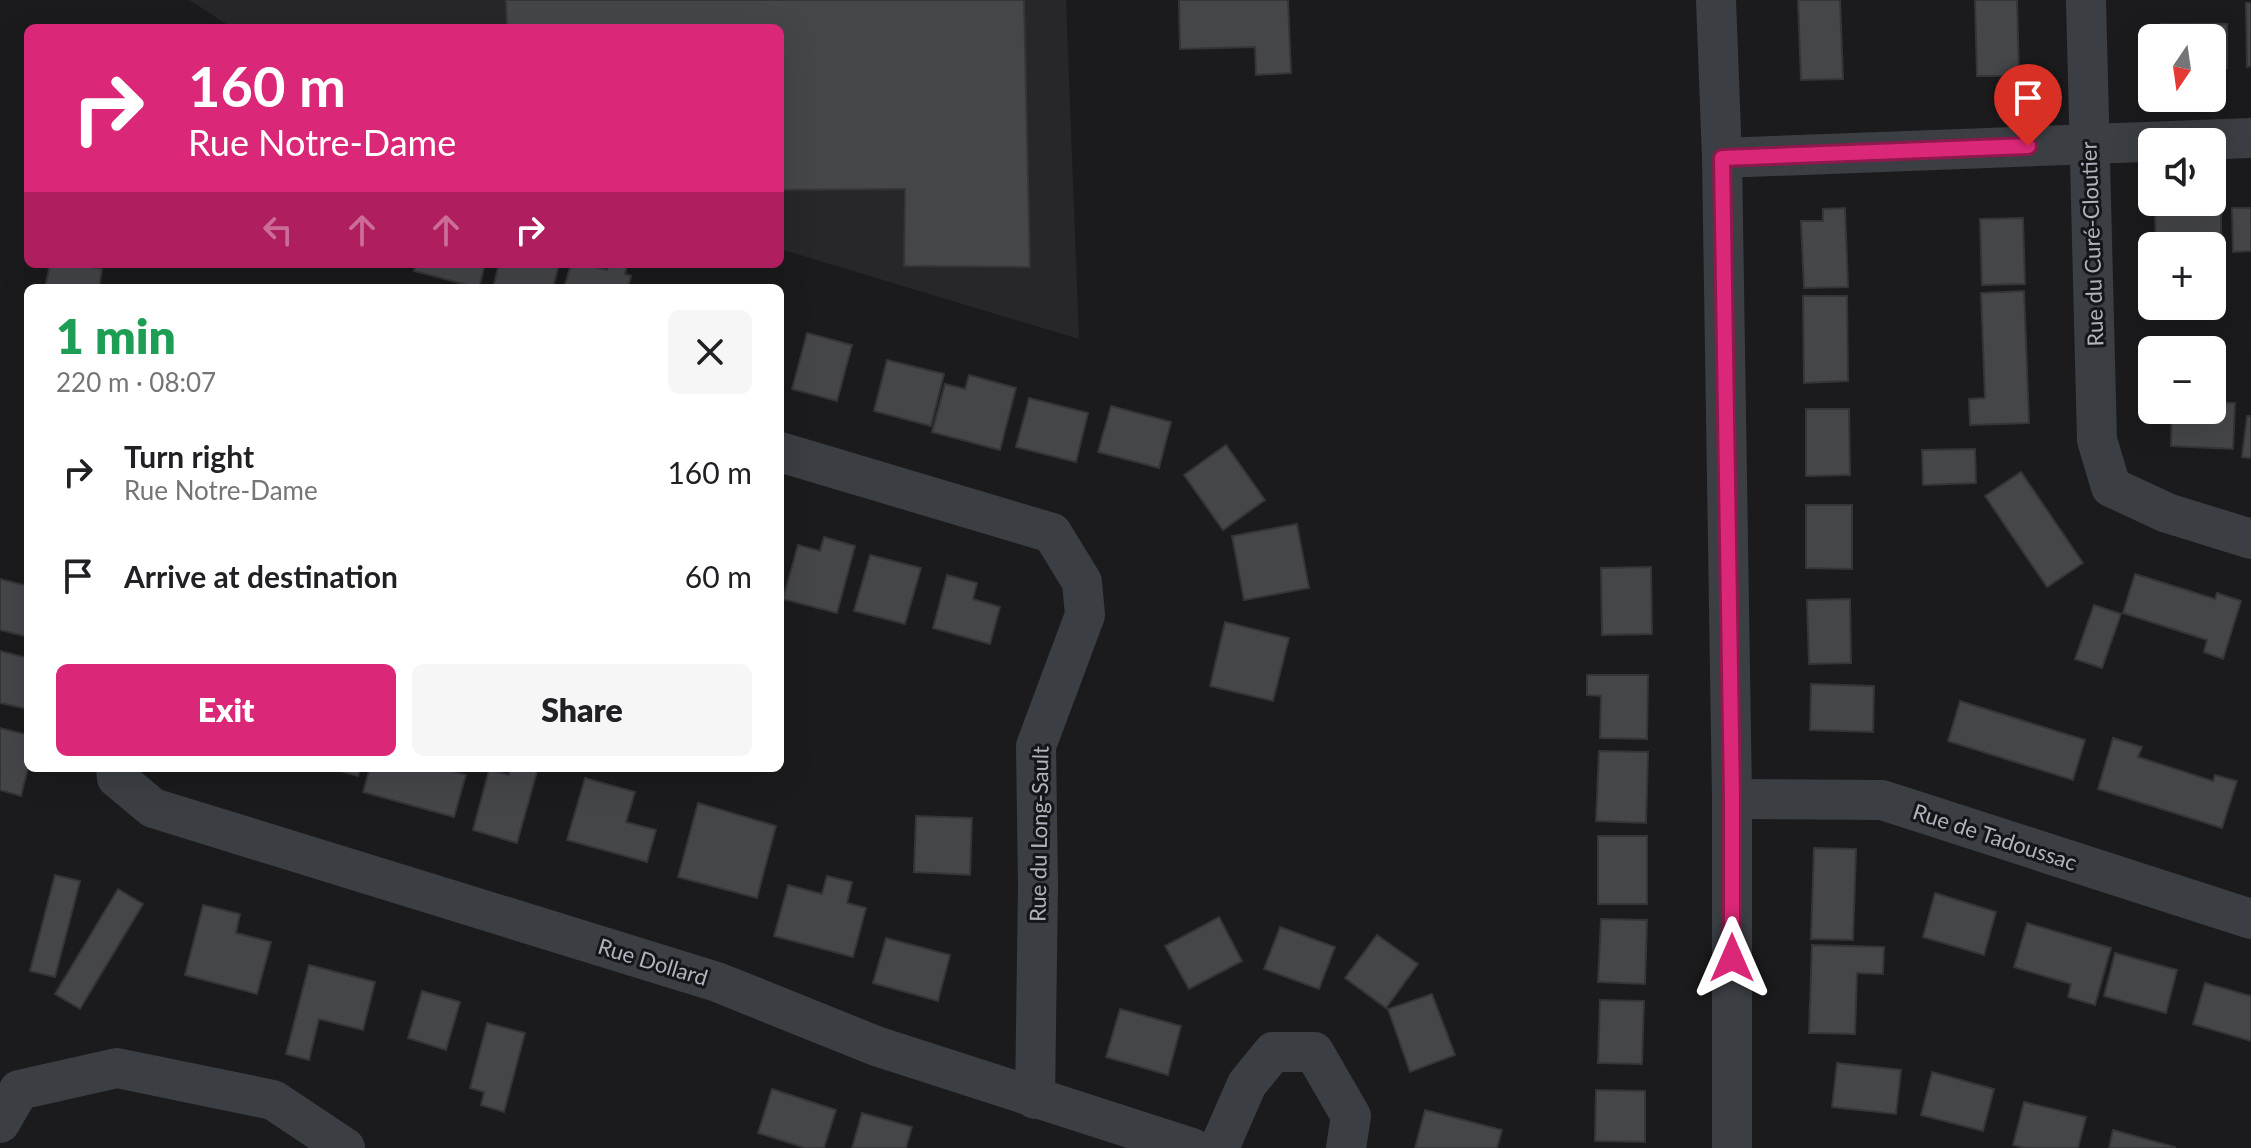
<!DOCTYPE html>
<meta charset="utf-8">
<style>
:root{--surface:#fff;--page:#f6f6f6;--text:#202124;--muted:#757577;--accent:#db2777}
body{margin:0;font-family:Lato,sans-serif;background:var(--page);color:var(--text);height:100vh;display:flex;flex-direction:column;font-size:30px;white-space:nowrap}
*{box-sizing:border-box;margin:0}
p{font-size:26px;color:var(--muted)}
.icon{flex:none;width:44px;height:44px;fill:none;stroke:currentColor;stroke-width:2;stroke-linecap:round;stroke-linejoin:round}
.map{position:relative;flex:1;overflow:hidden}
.panel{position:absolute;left:24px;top:284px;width:760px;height:488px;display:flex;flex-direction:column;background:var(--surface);border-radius:12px;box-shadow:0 8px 32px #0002}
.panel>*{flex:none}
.guide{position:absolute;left:24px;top:24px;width:760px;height:244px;border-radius:12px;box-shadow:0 8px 32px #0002;background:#db2777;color:#fff;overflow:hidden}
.needle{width:52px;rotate:193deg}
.tools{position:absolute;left:2138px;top:24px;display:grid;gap:16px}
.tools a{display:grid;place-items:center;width:88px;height:88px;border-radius:12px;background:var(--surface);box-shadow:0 8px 32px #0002;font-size:40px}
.pin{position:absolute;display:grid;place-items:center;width:68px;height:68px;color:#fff;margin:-82px -34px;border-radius:50% 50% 50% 0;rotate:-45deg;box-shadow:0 0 8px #0007}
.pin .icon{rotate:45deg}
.me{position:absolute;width:88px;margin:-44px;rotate:0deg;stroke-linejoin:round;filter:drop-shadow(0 0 6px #0008)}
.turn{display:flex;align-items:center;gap:28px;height:168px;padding:0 32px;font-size:36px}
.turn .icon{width:104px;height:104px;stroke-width:2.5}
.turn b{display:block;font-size:56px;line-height:68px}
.lanes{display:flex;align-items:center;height:76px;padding:0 32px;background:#0003;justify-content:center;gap:40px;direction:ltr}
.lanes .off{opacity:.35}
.round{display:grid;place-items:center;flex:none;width:84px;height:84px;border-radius:12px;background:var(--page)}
.headline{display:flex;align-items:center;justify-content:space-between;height:136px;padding:0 32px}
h1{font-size:48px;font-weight:800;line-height:60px;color:#1e9e55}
.button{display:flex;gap:16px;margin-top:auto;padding:16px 32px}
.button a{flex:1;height:92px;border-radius:12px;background:var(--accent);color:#fff;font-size:32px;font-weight:800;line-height:92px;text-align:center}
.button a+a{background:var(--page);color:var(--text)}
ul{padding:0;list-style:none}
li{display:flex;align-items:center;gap:24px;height:104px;padding:0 32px}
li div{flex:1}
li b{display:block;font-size:30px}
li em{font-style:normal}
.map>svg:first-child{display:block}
.built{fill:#27272a}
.building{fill:#45464a;stroke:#353539;stroke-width:2}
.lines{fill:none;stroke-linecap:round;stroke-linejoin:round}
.minor{stroke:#3b3e43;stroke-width:40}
.route-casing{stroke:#8e194d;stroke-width:20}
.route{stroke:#db2777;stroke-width:14}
.labels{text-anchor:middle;stroke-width:6;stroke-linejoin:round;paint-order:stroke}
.street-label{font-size:22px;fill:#adb4bd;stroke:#161618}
</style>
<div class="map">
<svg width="2251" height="1148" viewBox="0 0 2251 1148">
<rect width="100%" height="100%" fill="#1b1b1d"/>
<polygon class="built" points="189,0 1066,0 1079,339 780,249 780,28 233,28"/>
<g class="building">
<polygon points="506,0 1024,0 1030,267 904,266 905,189 780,190 780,28 507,28"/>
<polygon points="1179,0 1288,0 1291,73 1256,75 1255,47 1180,49"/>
<polygon points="1798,0 1840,0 1843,79 1801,80"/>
<polygon points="1975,0 2017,0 2019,76 1977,76"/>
<polygon points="2246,3 2251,3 2251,66 2247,67"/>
<polygon points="2161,24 2227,24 2227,68 2212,68 2212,38 2161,38"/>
<polygon points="1845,208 1848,287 1804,288 1801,221 1823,221 1823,209"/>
<polygon points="2232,208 2251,208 2251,251 2233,252"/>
<polygon points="2155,210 2221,210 2221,252 2212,253 2212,246 2156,246"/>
<polygon points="2023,218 2025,284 1982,285 1980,219"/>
<polygon points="50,264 78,264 102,269 99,288 45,288"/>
<polygon points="416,264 485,264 479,288 414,271"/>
<polygon points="499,264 559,264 553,288 493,288"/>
<polygon points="571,264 583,264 607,270 609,264 627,264 625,274 631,276 628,288 564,288"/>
<polygon points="2024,291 2029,423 1970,425 1969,399 1985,398 1981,293"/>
<polygon points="1803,296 1847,296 1848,381 1804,383"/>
<polygon points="807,333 852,345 837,401 792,389"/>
<polygon points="887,360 944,374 931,426 874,411"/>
<polygon points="969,375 1016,388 1000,450 932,432 945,384 965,389"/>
<polygon points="1029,398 1088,413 1076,462 1016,447"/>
<polygon points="2212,402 2235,403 2233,449 2171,446 2172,410 2212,410"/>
<polygon points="1111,406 1171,422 1159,468 1098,452"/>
<polygon points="1806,409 1849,409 1850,475 1806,476"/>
<polygon points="2247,416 2251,416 2251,458 2242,457"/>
<polygon points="1226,445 1265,500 1223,530 1184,475"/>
<polygon points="1975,449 1976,483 1923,485 1922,450"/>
<polygon points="2021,472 2083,563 2047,587 1985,496"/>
<polygon points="1806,505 1852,505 1852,569 1806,568"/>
<polygon points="1297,524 1309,588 1244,600 1232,536"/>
<polygon points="824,537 855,546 837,613 783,599 798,545 820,551"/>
<polygon points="870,555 921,568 905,624 854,611"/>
<polygon points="1651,567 1652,634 1602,635 1601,568"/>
<polygon points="2135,574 2215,599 2217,593 2241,601 2223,659 2204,652 2207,640 2123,613"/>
<polygon points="947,575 977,583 973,599 1000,607 990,644 933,628"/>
<polygon points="0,579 28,586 28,637 0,630"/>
<polygon points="1850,599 1851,663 1809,664 1807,600"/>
<polygon points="2094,605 2121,614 2102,668 2075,659"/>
<polygon points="1225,622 1289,638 1273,701 1210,686"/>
<polygon points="0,651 28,658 28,709 0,703"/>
<polygon points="1587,675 1648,675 1647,739 1600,738 1601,696 1587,695"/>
<polygon points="1811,684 1874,686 1873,732 1810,730"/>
<polygon points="1960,701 2085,740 2073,780 1948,741"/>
<polygon points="0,728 28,735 28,768 21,796 0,790"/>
<polygon points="2113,738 2142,747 2138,757 2213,781 2215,775 2237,781 2222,828 2098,789"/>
<polygon points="1599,751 1648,752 1646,823 1596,821"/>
<polygon points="330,768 360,768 358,776"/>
<polygon points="370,768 440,768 466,775 454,817 363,792"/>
<polygon points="511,768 538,768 517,843 473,830 489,770 509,775"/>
<polygon points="585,778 635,792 626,822 656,830 647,862 567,840"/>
<polygon points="698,803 776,826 757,898 678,877"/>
<polygon points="916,816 972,818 970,875 914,872"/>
<rect x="1598" y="836" width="49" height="68"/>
<polygon points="1814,848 1856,849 1853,940 1811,939"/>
<polygon points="55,875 80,881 55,977 30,971"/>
<polygon points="827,876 852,882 847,903 866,908 853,957 774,936 788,885 822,894"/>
<polygon points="118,889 143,904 80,1009 55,994"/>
<polygon points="1935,893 1996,912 1984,955 1923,937"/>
<polygon points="203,905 240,914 236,933 271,942 257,994 185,975"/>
<polygon points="1219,917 1242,961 1189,989 1165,946"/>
<polygon points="1601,919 1647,920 1645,984 1598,982"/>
<polygon points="2027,923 2111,948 2095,1005 2068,997 2071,984 2014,967"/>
<polygon points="1280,927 1335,947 1319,989 1264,969"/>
<polygon points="1377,935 1418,964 1386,1008 1345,978"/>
<polygon points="886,938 950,955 938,1001 873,983"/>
<polygon points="1812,945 1884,947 1883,974 1857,973 1855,1034 1809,1033"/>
<polygon points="2115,953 2177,970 2166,1013 2104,996"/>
<polygon points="309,965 375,982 363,1030 319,1019 309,1060 286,1054"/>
<polygon points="2205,983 2251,996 2251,1041 2193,1024"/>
<polygon points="422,991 460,1002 446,1050 408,1038"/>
<polygon points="1432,994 1455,1055 1410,1072 1388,1009"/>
<polygon points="1600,1000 1644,1001 1642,1064 1598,1063"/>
<polygon points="1120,1009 1181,1026 1168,1075 1106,1057"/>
<polygon points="487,1023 525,1033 504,1112 481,1105 484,1092 470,1088"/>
<polygon points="1837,1063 1901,1070 1896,1114 1832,1107"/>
<polygon points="1932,1072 1994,1089 1983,1131 1921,1115"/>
<polygon points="772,1089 836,1110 824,1148 805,1148 758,1133"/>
<polygon points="1596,1090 1645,1091 1645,1142 1595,1141"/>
<polygon points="2024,1102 2086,1117 2078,1148 2025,1148 2013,1145"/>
<polygon points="1425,1110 1502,1130 1497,1148 1415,1148"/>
<polygon points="862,1113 912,1127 906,1148 852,1148"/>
<polygon points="2113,1130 2175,1147 2175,1148 2109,1148"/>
</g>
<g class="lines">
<g class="minor">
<polyline points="1716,0 1722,158 1732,799 1732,1148"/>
<polyline points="2086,0 2097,440 2111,487 2167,513 2251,539"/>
<polyline points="1722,158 2251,138"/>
<polyline points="780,452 1052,533 1082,582 1085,615 1036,746 1038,885 1035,1099"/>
<polyline points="116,768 117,778 153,808 717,982 876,1046 1192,1148"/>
<polyline points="1732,799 1882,800 2251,919"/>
<polyline points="0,1123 19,1090 117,1068 273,1100 345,1148"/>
<polyline points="1219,1148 1247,1084 1273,1052 1314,1052 1351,1116 1346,1148"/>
</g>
</g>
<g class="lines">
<defs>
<polyline id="route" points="1732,958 1732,799 1722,158 2028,146"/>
</defs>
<use href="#route" class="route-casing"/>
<use href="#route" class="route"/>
</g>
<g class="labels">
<g class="street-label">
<text transform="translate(2092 244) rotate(-92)" y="8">Rue du Curé-Cloutier</text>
<text transform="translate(1039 834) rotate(-89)" y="8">Rue du Long-Sault</text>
<text transform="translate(1995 837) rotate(18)" y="8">Rue de Tadoussac</text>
<text transform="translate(653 962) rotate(17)" y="8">Rue Dollard</text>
</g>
</g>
</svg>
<div class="tools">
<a><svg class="needle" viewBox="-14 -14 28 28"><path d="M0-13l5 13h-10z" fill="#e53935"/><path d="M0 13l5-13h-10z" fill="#757577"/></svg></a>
<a><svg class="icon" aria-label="sound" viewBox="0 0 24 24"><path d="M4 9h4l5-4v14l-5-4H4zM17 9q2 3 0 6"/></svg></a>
<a>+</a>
<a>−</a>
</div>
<div class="pin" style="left:2028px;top:146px;background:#d93025"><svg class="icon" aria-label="arrive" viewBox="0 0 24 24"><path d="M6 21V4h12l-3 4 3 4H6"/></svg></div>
<svg class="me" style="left:1732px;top:958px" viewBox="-20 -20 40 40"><path d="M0-17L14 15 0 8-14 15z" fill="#db2777" stroke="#fff" stroke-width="4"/></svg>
<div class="guide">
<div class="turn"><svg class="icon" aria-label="right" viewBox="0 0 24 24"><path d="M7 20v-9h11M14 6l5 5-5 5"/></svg><div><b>160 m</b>Rue Notre-Dame</div></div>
<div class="lanes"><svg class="icon off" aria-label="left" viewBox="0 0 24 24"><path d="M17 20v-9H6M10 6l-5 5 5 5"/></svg><svg class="icon off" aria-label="ahead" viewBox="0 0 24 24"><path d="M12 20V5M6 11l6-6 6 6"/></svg><svg class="icon off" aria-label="ahead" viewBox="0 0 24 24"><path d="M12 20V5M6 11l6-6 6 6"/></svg><svg class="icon" aria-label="right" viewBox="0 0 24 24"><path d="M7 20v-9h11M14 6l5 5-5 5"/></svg></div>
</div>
<section class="panel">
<div class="headline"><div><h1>1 min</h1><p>220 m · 08:07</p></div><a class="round"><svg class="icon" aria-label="close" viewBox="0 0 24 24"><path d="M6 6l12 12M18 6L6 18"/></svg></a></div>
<ul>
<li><svg class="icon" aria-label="right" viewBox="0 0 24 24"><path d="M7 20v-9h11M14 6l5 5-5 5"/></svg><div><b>Turn right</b><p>Rue Notre-Dame</p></div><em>160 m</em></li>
<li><svg class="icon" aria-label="arrive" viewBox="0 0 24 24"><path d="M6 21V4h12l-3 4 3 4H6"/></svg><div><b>Arrive at destination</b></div><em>60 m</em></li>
</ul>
<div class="button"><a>Exit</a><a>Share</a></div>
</section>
</div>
